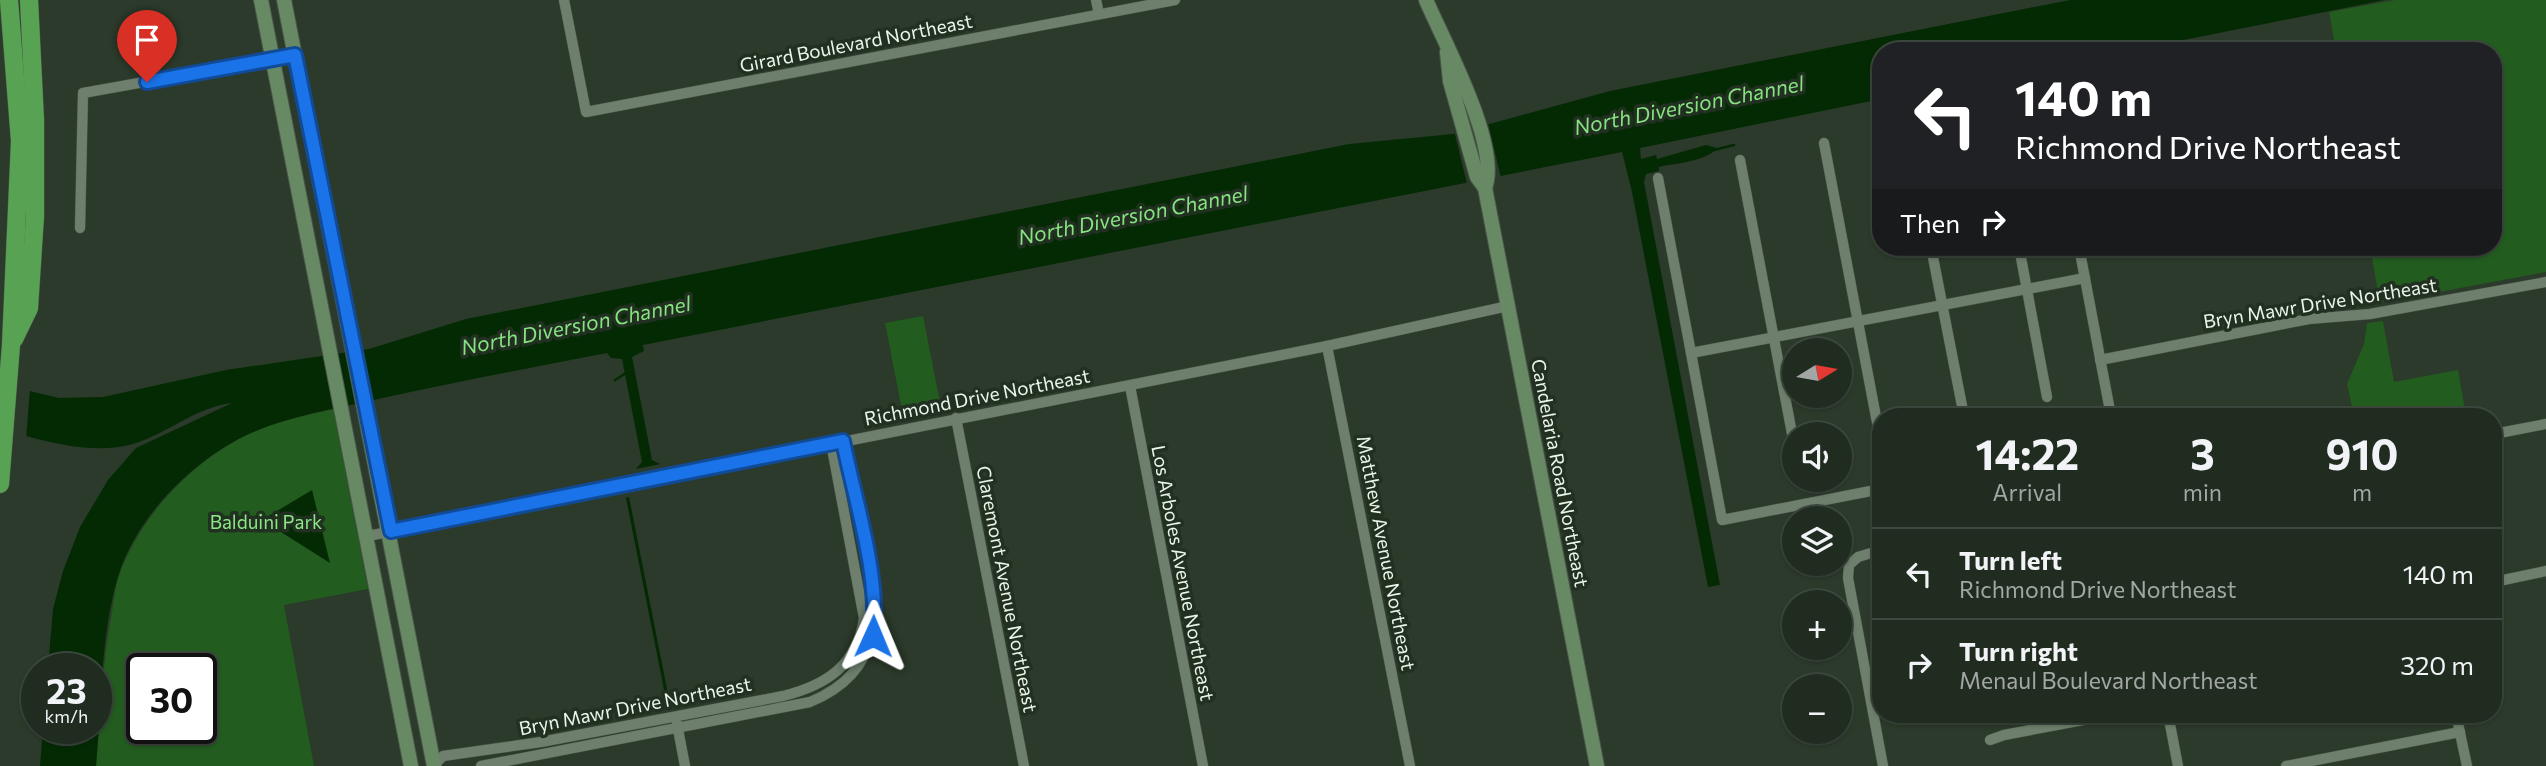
<!DOCTYPE html>
<meta charset="utf-8">
<style>
:root{--surface:#202c20;--page:#2d382d;--text:#f1f3f6;--muted:#a2a7a5;--line:#3d483e}
body{margin:0;font-family:Commissioner,sans-serif;background:var(--page);color:var(--text);height:100vh;display:flex;flex-direction:column;font-size:26px;white-space:nowrap}
*{box-sizing:border-box;margin:0}
p{font-size:23px;color:var(--muted)}
.icon{flex:none;width:38px;height:38px;fill:none;stroke:currentColor;stroke-width:2;stroke-linecap:round;stroke-linejoin:round}
.map{position:relative;flex:1;overflow:hidden}
.panel{position:absolute;left:1872px;top:408px;width:630px;height:315px;display:flex;flex-direction:column;background:var(--surface);border-radius:28px;box-shadow:0 2px 5px #0004,0 0 0 2px var(--line)}
.panel>*{flex:none}
.hud{position:absolute;left:1872px;top:42px;width:630px;height:214px;border-radius:28px;box-shadow:0 2px 5px #0004,0 0 0 2px var(--line);background:#202124;color:#fff;overflow:hidden}
.needle{width:46px;rotate:79deg}
.fabs{position:absolute;left:1782px;top:338px;display:grid;gap:14px}
.fabs a{display:grid;place-items:center;width:70px;height:70px;border-radius:50%;background:var(--surface);box-shadow:0 2px 5px #0004,0 0 0 2px var(--line);font-size:35px}
.speed{position:absolute;left:21px;top:653px;display:flex;gap:14px;font-size:35px;font-weight:700;text-align:center}
.speed>*{display:grid;place-content:center;width:91px;height:91px;border-radius:50%;background:var(--surface);box-shadow:0 2px 5px #0004,0 0 0 2px var(--line);line-height:1}
.speed small{font-size:18px;font-weight:400}
.speed .limit{border:4px solid #111;border-radius:10px;background:#fff;color:#111}
.pin{position:absolute;display:grid;place-items:center;width:60px;height:60px;color:#fff;margin:-72px -30px;border-radius:50% 50% 50% 0;rotate:-45deg;box-shadow:0 0 7px #0007}
.pin .icon{rotate:45deg}
.me{position:absolute;width:77px;margin:-38px;rotate:1deg;stroke-linejoin:round;filter:drop-shadow(0 0 5px #0008)}
.turn{display:flex;align-items:center;gap:24px;height:147px;padding:0 28px;font-size:32px}
.turn .icon{width:91px;height:91px;stroke-width:2.5}
.turn b{display:block;font-size:49px;line-height:60px}
.then{display:flex;align-items:center;height:66px;padding:0 28px;background:#0003;gap:14px;font-size:26px}
.eta{display:flex;justify-content:space-evenly;align-items:center;height:119px;text-align:center}
.eta b{font-size:42px;font-weight:700;line-height:49px}
ul{padding:0;list-style:none}
li{display:flex;align-items:center;gap:21px;height:91px;padding:0 28px;border-top:2px solid var(--line)}
li div{flex:1}
li b{display:block;font-size:26px}
li em{font-style:normal}
.map>svg:first-child{display:block}
.green{fill:#225c1f;fill-rule:evenodd}
.water{fill:#042a04}
.pier{fill:#2b3a2a}
.lines{fill:none;stroke-linecap:round;stroke-linejoin:round}
.stream{stroke:#042a04;stroke-width:2.5}
.street-casing{stroke:#4b584a;stroke-width:11}
.secondary-casing{stroke:#4b584a;stroke-width:16}
.highway-casing{stroke:#4b584a;stroke-width:19}
.street{stroke:#6e7f6d;stroke-width:10}
.secondary{stroke:#678a65;stroke-width:14}
.highway{stroke:#58a353;stroke-width:18}
.route-casing{stroke:#114b97;stroke-width:18}
.route{stroke:#1a73e8;stroke-width:12}
.labels{text-anchor:middle;stroke-width:7;stroke-linejoin:round;paint-order:stroke}
.street-label{font-size:19px;fill:#ebf5ea;stroke:#213020}
.park-label{font-size:19px;fill:#8ce786;stroke:#213020}
.water-label{font-size:21px;font-style:italic;fill:#87e281;stroke:#213020}
</style>
<div class="map">
<svg width="2546" height="766" viewBox="0 0 2546 766">
<rect width="100%" height="100%" fill="#2b3a2a"/>
<g class="green">
<polygon points="2395,0 2546,0 2546,272 2380,303 2370,247 2494,247 2494,51 2336,51 2329,12"/>
<polygon points="923,316 941,407 895,417 895,413 902,410 885,323"/>
<polygon points="2383,321 2394,382 2458,370 2466,416 2354,416 2347,384 2364,344 2367,323"/>
<path d="M 333,409 L 368,589 L 284,605 L 314,766 L 96,766 C 101,714 102,663 112,612 C 114,600 115,586 119,575 C 141,515 193,460 251,433 C 277,421 305,416 333,409 ZM 142,668 L 201,668 L 201,728 L 142,728 Z"/>
</g>
<g class="water">
<path d="M 2070,0 L 2385,0 L 2128,51 L 1881,51 L 1881,99 L 1640,148 L 1641,159 L 1656,155 L 1657,159 L 1706,145 L 1717,148 C 1706,162 1675,163 1659,167 L 1659,171 L 1646,174 L 1644,182 L 1720,585 L 1708,587 L 1632,192 L 1622,152 L 643,345 L 644,351 L 632,357 L 652,460 L 660,464 L 636,469 L 642,462 L 622,359 L 611,358 L 607,353 C 529,368 451,383 374,400 C 333,409 290,416 251,433 C 195,458 136,516 118,577 C 100,637 102,704 96,766 L 40,766 L 43,728 L 96,728 L 96,668 L 48,668 L 53,609 L 63,571 L 80,527 L 108,480 L 136,448 L 232,403 C 196,407 167,434 133,444 C 90,456 41,440 0,429 L 17,388 L 59,398 L 103,397 L 226,370 L 369,349 L 466,319 L 1349,144 L 1453,134 L 1610,91 Z"/>
<polygon points="312,490 330,563 262,520"/>
<polygon points="629,497 671,709 668,710 626,498"/>
</g>
<g class="pier">
<polygon points="1488,123 1501,178 1467,184 1454,130"/>
<polygon points="0,378 30,388 26,440 0,432"/>
</g>
<g class="lines">
<g class="stream">
<polyline points="1714,150 1734,145"/>
<polyline points="615,380 626,373"/>
</g>
<defs>
<g id="street">
<polyline points="564,0 586,112 1175,0"/>
<polyline points="1096,0 1099,14"/>
<polyline points="1824,143 1880,438"/>
<polyline points="1740,160 1794,444"/>
<polyline points="1658,178 1691,353"/>
<polyline points="80,228 83,93 295,55"/>
<polyline points="1931,247 1964,416"/>
<polyline points="2019,247 2047,397"/>
<polyline points="2079,247 2111,416"/>
<polyline points="1327,346 1410,766"/>
<polyline points="2100,360 2309,319 2370,314 2546,282"/>
<polyline points="1130,386 1203,766"/>
<polyline points="956,418 1024,766"/>
<polyline points="2494,434 2546,424"/>
<polyline points="1881,489 1722,520 1691,353 2085,278"/>
<polyline points="368,536 1327,346 1508,306"/>
<polyline points="1881,550 1858,557 1849,565 1848,578 1883,766"/>
<polyline points="2494,582 2546,571"/>
<polyline points="2168,714 2178,766"/>
<polyline points="2456,714 2467,766"/>
<polyline points="677,724 685,766"/>
<polyline points="1990,740 2004,735 2115,714"/>
<path d="M 434,765 L 443,756 L 541,742 L 783,696 C 827,685 857,665 864,618 L 831,443"/>
<path d="M 481,766 L 810,702 C 887,670 877,611 863,542 C 857,509 850,475 843,441"/>
<polyline points="2286,766 2460,732"/>
</g>
<g id="secondary">
<polyline points="261,0 411,766"/>
<polyline points="284,0 434,766"/>
<path d="M 1426,0 C 1444,42 1501,146 1485,188"/>
<polyline points="1447,52 1450,81 1477,177 1485,188 1597,766"/>
</g>
<g id="highway">
<polyline points="14,339 29,308 35,216 35,120 29,0"/>
<polyline points="0,484 11,345 20,141 9,0"/>
</g>
</defs>
<use href="#street" class="street-casing"/>
<use href="#secondary" class="secondary-casing"/>
<use href="#highway" class="highway-casing"/>
<use href="#street" class="street"/>
<use href="#secondary" class="secondary"/>
<use href="#highway" class="highway"/>
</g>
<g class="lines">
<defs>
<path id="route" d="M 147,82 L 295,55 L 391,531 L 843,441 C 855,501 880,575 873,636"/>
</defs>
<use href="#route" class="route-casing"/>
<use href="#route" class="route"/>
</g>
<g class="labels">
<g class="street-label">
<text transform="translate(856 43) rotate(-11)" y="7">Girard Boulevard Northeast</text>
<text transform="translate(2320 303) rotate(-9)" y="7">Bryn Mawr Drive Northeast</text>
<text transform="translate(977 397) rotate(-11)" y="7">Richmond Drive Northeast</text>
<text transform="translate(1560 473) rotate(79)" y="7">Candelaria Road Northeast</text>
<text transform="translate(1386 553) rotate(79)" y="7">Matthew Avenue Northeast</text>
<text transform="translate(1183 573) rotate(79)" y="7">Los Arboles Avenue Northeast</text>
<text transform="translate(1007 589) rotate(79)" y="7">Claremont Avenue Northeast</text>
<text transform="translate(635 706) rotate(-11)" y="7">Bryn Mawr Drive Northeast</text>
</g>
<g class="park-label">
<text x="266" y="529">Balduini Park</text>
</g>
<g class="water-label">
<text transform="translate(1689 106) rotate(-11)" y="7">North Diversion Channel</text>
<text transform="translate(1133 216) rotate(-11)" y="7">North Diversion Channel</text>
<text transform="translate(576 326) rotate(-11)" y="7">North Diversion Channel</text>
</g>
</g>
</svg>
<div class="fabs">
<a><svg class="needle" viewBox="-14 -14 28 28"><path d="M0-13l5 13h-10z" fill="#e53935"/><path d="M0 13l5-13h-10z" fill="#a2a7a5"/></svg></a>
<a><svg class="icon" aria-label="sound" viewBox="0 0 24 24"><path d="M4 9h4l5-4v14l-5-4H4zM17 9q2 3 0 6"/></svg></a>
<a><svg class="icon" aria-label="layers" viewBox="0 0 24 24"><path d="M12 4l9 5-9 5-9-5zM3 14l9 5 9-5"/></svg></a>
<a>+</a>
<a>−</a>
</div>
<div class="speed"><div>23<small>km/h</small></div><div class="limit">30</div></div>
<div class="pin" style="left:147px;top:82px;background:#d93025"><svg class="icon" aria-label="arrive" viewBox="0 0 24 24"><path d="M6 21V4h12l-3 4 3 4H6"/></svg></div>
<svg class="me" style="left:873px;top:636px" viewBox="-20 -20 40 40"><path d="M0-17L14 15 0 8-14 15z" fill="#1a73e8" stroke="#fff" stroke-width="4"/></svg>
<div class="hud">
<div class="turn"><svg class="icon" aria-label="left" viewBox="0 0 24 24"><path d="M17 20v-9H6M10 6l-5 5 5 5"/></svg><div><b>140 m</b>Richmond Drive Northeast</div></div>
<div class="then">Then<svg class="icon" aria-label="right" viewBox="0 0 24 24"><path d="M7 20v-9h11M14 6l5 5-5 5"/></svg></div>
</div>
<section class="panel">
<div class="eta">
<div><b>14:22</b><p>Arrival</p></div>
<div><b>3</b><p>min</p></div>
<div><b>910</b><p>m</p></div>
</div>
<ul>
<li><svg class="icon" aria-label="left" viewBox="0 0 24 24"><path d="M17 20v-9H6M10 6l-5 5 5 5"/></svg><div><b>Turn left</b><p>Richmond Drive Northeast</p></div><em>140 m</em></li>
<li><svg class="icon" aria-label="right" viewBox="0 0 24 24"><path d="M7 20v-9h11M14 6l5 5-5 5"/></svg><div><b>Turn right</b><p>Menaul Boulevard Northeast</p></div><em>320 m</em></li>
</ul>
</section>
</div>
